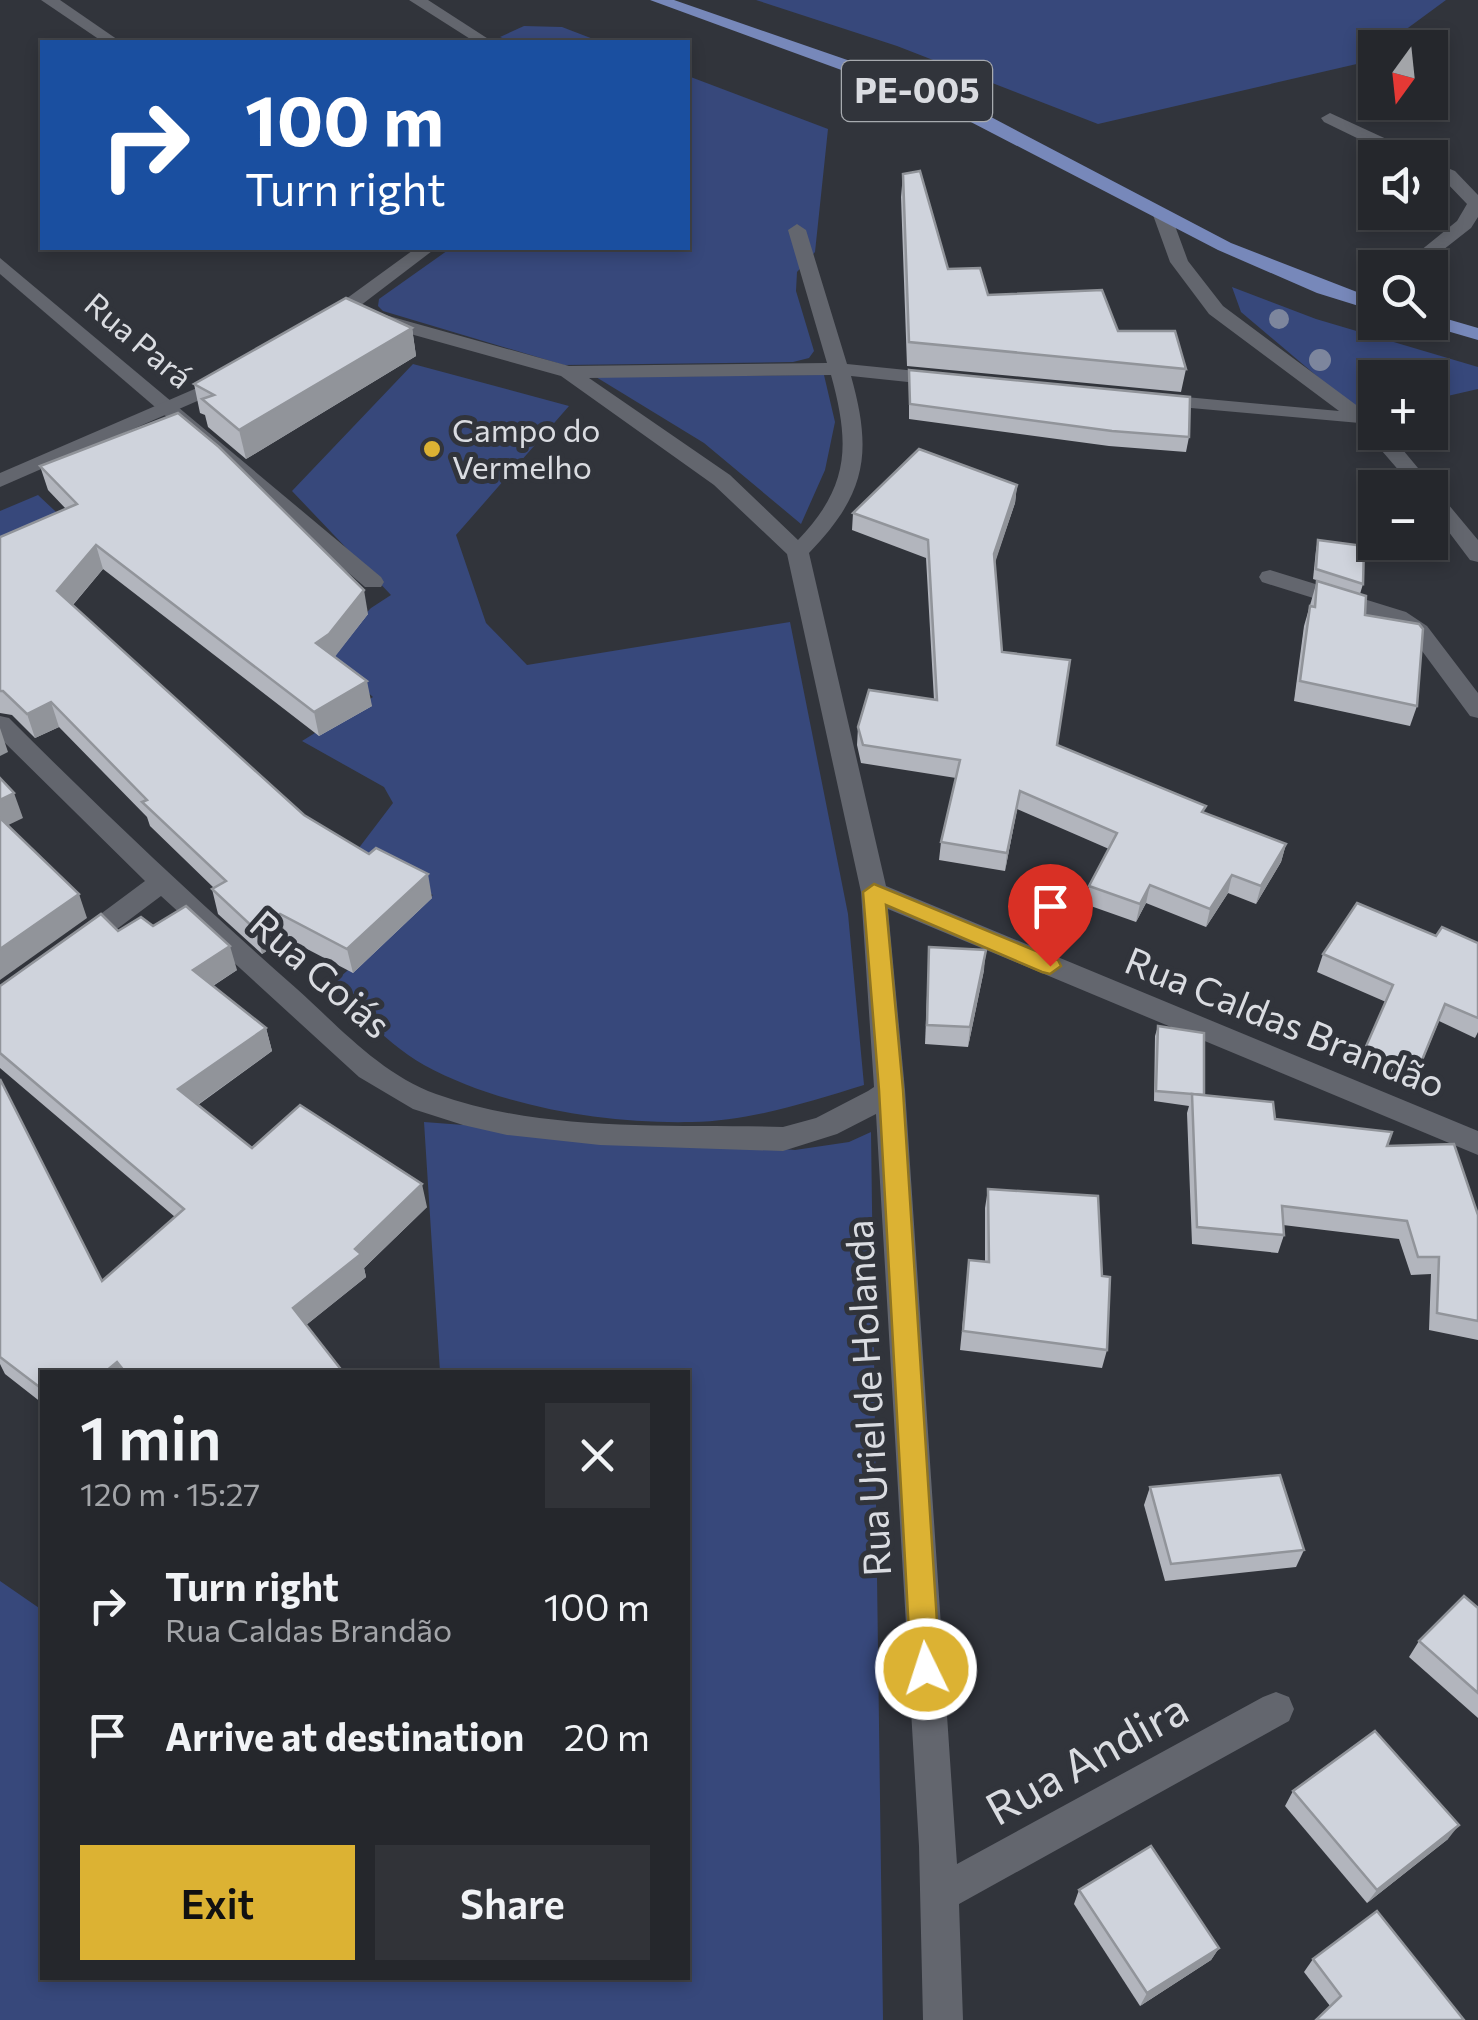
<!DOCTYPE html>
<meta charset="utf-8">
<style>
:root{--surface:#25272c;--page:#313338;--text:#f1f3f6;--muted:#a3a5a9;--line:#424448;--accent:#dcb233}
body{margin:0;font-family:Commissioner,sans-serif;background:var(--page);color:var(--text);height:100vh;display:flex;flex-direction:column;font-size:38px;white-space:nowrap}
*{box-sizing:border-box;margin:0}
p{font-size:32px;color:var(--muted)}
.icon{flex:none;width:55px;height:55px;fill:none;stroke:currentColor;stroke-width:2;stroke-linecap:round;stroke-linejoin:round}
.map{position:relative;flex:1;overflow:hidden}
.sheet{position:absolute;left:40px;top:1370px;width:650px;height:610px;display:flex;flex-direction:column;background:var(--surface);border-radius:0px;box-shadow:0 5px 15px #0003,0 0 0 2px var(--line)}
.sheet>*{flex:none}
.banner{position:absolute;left:40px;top:40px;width:650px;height:210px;border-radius:0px;box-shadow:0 5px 15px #0003,0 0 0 2px var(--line);background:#1a4fa0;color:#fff;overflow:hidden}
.needle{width:65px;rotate:195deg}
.controls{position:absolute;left:1358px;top:30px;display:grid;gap:20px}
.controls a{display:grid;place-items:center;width:90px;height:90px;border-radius:0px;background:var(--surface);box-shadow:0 5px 15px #0003,0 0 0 2px var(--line);font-size:50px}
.pin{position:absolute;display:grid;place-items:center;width:85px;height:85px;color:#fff;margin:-102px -42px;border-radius:50% 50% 50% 0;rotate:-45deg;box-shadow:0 0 10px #0007}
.pin .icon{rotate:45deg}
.me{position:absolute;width:110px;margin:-55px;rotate:356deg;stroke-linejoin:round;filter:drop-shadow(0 0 8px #0008)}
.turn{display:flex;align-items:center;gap:35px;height:210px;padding:0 40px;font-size:45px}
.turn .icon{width:130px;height:130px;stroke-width:2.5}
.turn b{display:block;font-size:70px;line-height:85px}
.round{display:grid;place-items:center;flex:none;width:105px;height:105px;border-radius:0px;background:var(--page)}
.overview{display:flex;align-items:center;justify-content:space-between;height:170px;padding:0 40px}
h1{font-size:60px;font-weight:600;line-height:75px}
.button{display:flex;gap:20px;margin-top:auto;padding:20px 40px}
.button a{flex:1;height:115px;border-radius:0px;background:var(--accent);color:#111;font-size:40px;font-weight:600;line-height:115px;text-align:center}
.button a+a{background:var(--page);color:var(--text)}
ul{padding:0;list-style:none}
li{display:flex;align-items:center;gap:30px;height:130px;padding:0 40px}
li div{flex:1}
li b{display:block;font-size:38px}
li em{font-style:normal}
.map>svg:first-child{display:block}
.green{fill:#37487b}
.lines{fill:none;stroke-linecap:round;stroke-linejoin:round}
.service{fill:#63666e;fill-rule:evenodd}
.minor{fill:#63666e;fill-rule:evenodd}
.tertiary{fill:#63666e;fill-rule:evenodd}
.primary{fill:#7788ba;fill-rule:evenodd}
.tree{fill:#7d869d}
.wall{fill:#b2b5bd}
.shaded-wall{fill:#91949a}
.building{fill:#cfd3dc;stroke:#91949a;stroke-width:2.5}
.route{fill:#dcb233;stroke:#8f7421;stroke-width:2.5}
.poi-dot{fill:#dcb233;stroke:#31343b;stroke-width:4}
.labels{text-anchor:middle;stroke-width:10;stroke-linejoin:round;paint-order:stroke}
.far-street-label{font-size:32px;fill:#dadce1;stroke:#31343b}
.far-poi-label{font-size:32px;fill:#dadce1;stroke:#31343b;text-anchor:start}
.shield{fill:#31343b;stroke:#a7aaaf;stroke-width:2.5}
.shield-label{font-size:35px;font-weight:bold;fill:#dadce1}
.street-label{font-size:38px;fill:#dadce1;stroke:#31343b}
.near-street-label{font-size:45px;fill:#dadce1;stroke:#31343b}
</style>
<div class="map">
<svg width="1478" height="2020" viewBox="0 0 1478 2020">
<rect width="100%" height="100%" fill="#31343b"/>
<g class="green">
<polygon points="756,0 1446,0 1382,47 1375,48 1375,53 1361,63 1098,124 897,46"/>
<polygon points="524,26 562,27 601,42 511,42 500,37"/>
<polygon points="688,76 828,129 815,252 797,272 796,291 814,351 809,358 793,362 564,365 383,311 378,306 379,299 451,248 688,248"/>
<polygon points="1232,287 1316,319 1478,367 1478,389 1430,400 1430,378 1375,378 1375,413 1364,416 1241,312"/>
<path d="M 413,364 L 569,406 L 456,535 L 486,623 L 527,665 L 790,622 L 848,914 L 864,1085 C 809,1102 750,1121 692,1122 C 605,1124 501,1107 424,1065 C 391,1047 360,1012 330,986 L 433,895 L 376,872 L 352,857 L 393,803 L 384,787 L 302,741 L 373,697 L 325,655 L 371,608 L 391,595 L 292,491 Z"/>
<polygon points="824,375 835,422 825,470 801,524 704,443 596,377"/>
<polygon points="38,495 87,541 0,580 0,511"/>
<polygon points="424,1122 795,1150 849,1142 871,1132 883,2020 0,2020 0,1581 42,1610 42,1978 688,1978 688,1372 440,1372"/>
</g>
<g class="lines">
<g class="service">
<polygon points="1330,113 1419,154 1421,158 1398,158 1324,122 1321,118"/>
<polygon points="1430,161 1455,171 1478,195 1478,217 1471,228 1420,268 1399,268 1457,221 1467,204 1443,179 1430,173"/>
</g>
<g class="minor">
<polygon points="41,0 60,0 121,42 103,42"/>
<polygon points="1162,210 1171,215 1188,261 1223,306 1371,416 1374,420 1371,424 1146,404 1146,396 1153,394 1339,411 1209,314 1170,262 1153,215"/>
<path d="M 797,224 L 806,230 L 847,364 L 946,374 L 956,380 L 946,386 L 851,376 C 873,454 866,494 809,553 L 886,886 L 1478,1131 L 1478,1155 L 888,909 L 905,1090 L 957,1864 L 1263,1697 L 1276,1692 L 1289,1697 L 1294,1709 L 1289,1721 L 959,1904 L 963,2020 L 923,2020 L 919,1846 L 876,1114 L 837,1134 L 783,1151 L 600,1145 L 507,1135 L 463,1125 L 413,1109 L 359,1077 L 161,896 L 89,950 L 71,950 L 67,943 L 71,936 L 145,881 L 0,738 L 0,716 L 9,718 C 102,811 198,902 297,989 C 339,1027 381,1074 436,1094 C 545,1133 669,1124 783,1127 L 816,1118 L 868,1091 L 874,1087 L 861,892 L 787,554 L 714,485 L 561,376 L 371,323 L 368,319 L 378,313 L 569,366 L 827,363 L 788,230 ZM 831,375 C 850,444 850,486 798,540 L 730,475 L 589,378 Z"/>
<polygon points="0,258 381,577 384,582 381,587 365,587 0,274"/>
<polygon points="1375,426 1375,432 1388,432 1478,540 1478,562 1470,560 1430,507 1430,488 1414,488 1369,436 1366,432"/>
<polygon points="1270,570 1406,612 1427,626 1478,693 1478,718 1470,716 1411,636 1390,622 1262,582 1259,577 1262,572"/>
</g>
<g class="tertiary">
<polygon points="409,0 428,0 493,42 475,42"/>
<polygon points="416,248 436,248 331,328 317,328 317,320"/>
<polygon points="227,375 237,381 234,385 0,487 0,473"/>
</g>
<g class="primary">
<polygon points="650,0 674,0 911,82 991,117 1231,243 1375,299 1375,311 1317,293 1218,250 940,106"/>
<polygon points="1430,314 1478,328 1478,340 1423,324 1430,322"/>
</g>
</g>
<g class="tree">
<circle cx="1279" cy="319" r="10"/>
<circle cx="1320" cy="360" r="11"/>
</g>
<g class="wall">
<polygon points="903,174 948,269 988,295 1118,331 1186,369 1181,392 907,366 901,197"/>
<polygon points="412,328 416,356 246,459 208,427 205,415 200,413 194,384"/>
<polygon points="909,370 1189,437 1186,452 1109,446 909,419"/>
<polygon points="40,466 368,614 334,657 372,706 319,736 103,569 73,605 304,815 432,898 353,973 286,938 262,954 218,914 212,889 214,888 150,826 147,817 59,727 35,738 12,715 0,713 0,537 66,509 48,490"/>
<polygon points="1017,485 1015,503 994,564 1002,652 1057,745 1205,813 1286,844 1281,862 1256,904 1228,893 1206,927 1146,903 1136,922 1085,904 1089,886 1109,849 1017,809 1005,871 939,860 941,842 956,778 861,763 857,745 858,727 934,700 926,558 852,530 853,513"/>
<polygon points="1318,540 1363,584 1360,594 1313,579 1316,550"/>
<polygon points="1317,581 1365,615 1417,706 1410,726 1294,701 1304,626"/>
<polygon points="153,926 237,970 213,986 266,1028 272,1051 198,1105 252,1148 427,1207 364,1268 366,1277 306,1325 343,1372 42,1372 42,1403 5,1374 0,1364 0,1079 102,1281 175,1217 0,1068 0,986 118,931"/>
<polygon points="1436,936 1478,943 1478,1032 1475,1038 1439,1021 1411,1088 1358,1068 1386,1002 1317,972 1323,954"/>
<polygon points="929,947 984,970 968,1047 925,1044"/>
<polygon points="1158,1026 1204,1095 1275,1119 1387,1146 1478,1215 1478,1340 1429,1330 1431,1274 1411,1275 1399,1239 1283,1225 1284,1235 1278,1253 1192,1244 1187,1113 1189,1106 1154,1101 1155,1036"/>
<polygon points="988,1189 1107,1350 1102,1368 960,1350 969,1260 985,1262 985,1208"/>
<polygon points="1150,1487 1304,1550 1296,1567 1165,1581 1144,1505"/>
<polygon points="1478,1608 1478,1718 1409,1657 1419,1641"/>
<polygon points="1293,1791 1448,1839 1367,1903 1285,1806"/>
<polygon points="1079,1890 1219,1948 1211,1960 1140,2006 1074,1904"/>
<polygon points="1313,1959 1464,2020 1330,2006 1304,1972"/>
</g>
<g class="shaded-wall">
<polygon points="412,328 416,356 246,459 239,430"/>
<polygon points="1017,485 1015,503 992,572 994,554"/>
<polygon points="96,545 103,569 64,615 57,591"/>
<polygon points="364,590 368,614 334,658 316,643"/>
<polygon points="367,681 372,706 319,736 314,712"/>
<polygon points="51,702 59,727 35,738 27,714"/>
<polygon points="0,728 8,752 0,756"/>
<polygon points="1020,791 1017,809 1005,871 1007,853"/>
<polygon points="14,793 23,818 0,829 0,800"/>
<polygon points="1286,844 1281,862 1256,904 1261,886"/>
<polygon points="428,874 432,898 353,973 347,949"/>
<polygon points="1232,875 1228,893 1206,927 1210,909"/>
<polygon points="1150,885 1146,903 1136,922 1140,904"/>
<polygon points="79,894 87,918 0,980 0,949"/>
<polygon points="280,914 286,938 262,954 256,930"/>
<polygon points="230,946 237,970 200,994 193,970"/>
<polygon points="986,950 984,970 968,1047 970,1027"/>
<polygon points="266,1028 272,1051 186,1113 178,1089"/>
<polygon points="422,1184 427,1207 364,1268 366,1277 300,1330 293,1308"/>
<polygon points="117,1362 122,1372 105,1372"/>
<polygon points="1459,1825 1448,1839 1367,1903 1377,1890"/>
<polygon points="1219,1948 1211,1960 1140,2006 1147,1993"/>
</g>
<g class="building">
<polygon points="920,171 948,269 980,268 988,295 1102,290 1118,331 1175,331 1186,369 909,342 903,174"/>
<polygon points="346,298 412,328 239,430 202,399 214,395 194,384"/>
<polygon points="909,370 1190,397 1189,437 1112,431 910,404"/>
<polygon points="178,413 219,447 364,590 329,634 316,643 367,681 314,712 96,545 57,591 304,815 369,854 376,848 428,874 347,949 280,914 256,930 212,889 226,881 142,802 147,800 51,702 27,714 3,691 0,691 0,537 77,504 40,466"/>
<polygon points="919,449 1017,485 994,554 1002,652 1070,660 1057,745 1206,806 1202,812 1286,844 1261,886 1232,875 1210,909 1150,885 1140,904 1089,886 1117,833 1020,791 1007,853 941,842 960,760 863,745 858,727 869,690 937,700 928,540 853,513"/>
<polygon points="1318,540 1364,546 1363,584 1316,569"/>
<polygon points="1317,581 1366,596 1365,615 1419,624 1423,629 1417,706 1300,681 1310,606 1315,607"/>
<polygon points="0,778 14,793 0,800"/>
<polygon points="0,818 79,894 0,949"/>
<polygon points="1357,903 1436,936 1442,927 1478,943 1478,1018 1445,1004 1418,1070 1364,1051 1393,985 1323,954"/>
<polygon points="186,906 230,946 193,970 266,1028 178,1089 252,1148 300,1105 422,1184 355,1249 361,1254 293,1308 343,1372 125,1372 117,1362 105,1372 42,1372 42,1389 0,1357 0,1079 102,1281 184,1209 0,1053 0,986 101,914 118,931 141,917 153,926"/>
<polygon points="929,947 986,950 970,1027 927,1025"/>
<polygon points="1158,1026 1204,1033 1204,1095 1156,1091"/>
<polygon points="1192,1094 1273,1102 1275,1119 1392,1132 1387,1146 1454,1144 1478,1215 1478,1321 1437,1313 1439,1257 1418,1257 1407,1221 1282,1206 1284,1235 1197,1227"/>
<polygon points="988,1189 1098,1196 1102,1276 1110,1277 1107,1350 963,1331 969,1260 989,1262"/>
<polygon points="1280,1475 1304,1550 1171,1564 1150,1487"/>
<polygon points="1464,1596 1478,1608 1478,1693 1419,1641"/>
<polygon points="1375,1731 1459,1825 1377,1890 1293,1791"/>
<polygon points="1151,1846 1219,1948 1147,1993 1079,1890"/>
<polygon points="1377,1911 1464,2020 1316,2020 1341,1996 1313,1959"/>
</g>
<polygon class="route" points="874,884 1058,960 1061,966 1050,974 1042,972 886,905 903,1090 940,1669 936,1679 926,1683 915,1679 911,1669 879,1090 863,892"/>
<circle class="poi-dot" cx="432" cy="449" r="10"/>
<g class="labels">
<g class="far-street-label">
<text transform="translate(138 341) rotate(40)" y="11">Rua Pará</text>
</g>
<g class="far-poi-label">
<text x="452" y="442">Campo do<tspan x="452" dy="37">Vermelho</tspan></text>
</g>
<rect class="shield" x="842" y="61" width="150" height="60" rx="8"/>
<g class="shield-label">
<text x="917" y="103">PE-005</text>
</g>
<g class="street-label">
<text transform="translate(320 975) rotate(41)" y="13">Rua Goiás</text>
<text transform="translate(1285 1023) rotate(22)" y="13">Rua Caldas Brandão</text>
<text transform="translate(869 1398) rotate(-93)" y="13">Rua Uriel de Holanda</text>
</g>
<g class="near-street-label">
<text transform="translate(1087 1759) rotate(-29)" y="16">Rua Andira</text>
</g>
</g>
</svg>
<div class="controls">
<a><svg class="needle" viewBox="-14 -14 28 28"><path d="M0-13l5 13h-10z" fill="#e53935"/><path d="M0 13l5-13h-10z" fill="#a3a5a9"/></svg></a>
<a><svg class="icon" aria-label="sound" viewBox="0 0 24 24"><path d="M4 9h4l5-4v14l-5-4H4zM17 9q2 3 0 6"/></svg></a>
<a><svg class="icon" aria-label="search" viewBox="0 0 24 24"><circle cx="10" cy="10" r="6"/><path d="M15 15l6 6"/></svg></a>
<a>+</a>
<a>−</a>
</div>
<div class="pin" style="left:1050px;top:966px;background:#d93025"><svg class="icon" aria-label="arrive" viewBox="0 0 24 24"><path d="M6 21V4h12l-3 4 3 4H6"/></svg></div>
<svg class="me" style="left:926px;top:1669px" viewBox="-20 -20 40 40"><circle r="17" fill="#dcb233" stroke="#fff" stroke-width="3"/><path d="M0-11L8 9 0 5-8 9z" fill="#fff"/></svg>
<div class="banner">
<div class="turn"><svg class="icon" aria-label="right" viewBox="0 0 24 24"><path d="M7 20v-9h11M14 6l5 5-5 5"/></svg><div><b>100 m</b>Turn right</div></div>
</div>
<section class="sheet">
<div class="overview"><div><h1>1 min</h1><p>120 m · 15:27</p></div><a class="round"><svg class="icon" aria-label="close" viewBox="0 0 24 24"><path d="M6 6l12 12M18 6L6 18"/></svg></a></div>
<ul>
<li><svg class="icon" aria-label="right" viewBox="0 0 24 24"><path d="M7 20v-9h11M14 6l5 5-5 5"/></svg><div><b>Turn right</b><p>Rua Caldas Brandão</p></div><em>100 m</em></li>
<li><svg class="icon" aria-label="arrive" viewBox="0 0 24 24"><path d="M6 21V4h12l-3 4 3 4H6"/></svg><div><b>Arrive at destination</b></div><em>20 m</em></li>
</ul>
<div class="button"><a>Exit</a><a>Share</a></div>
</section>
</div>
